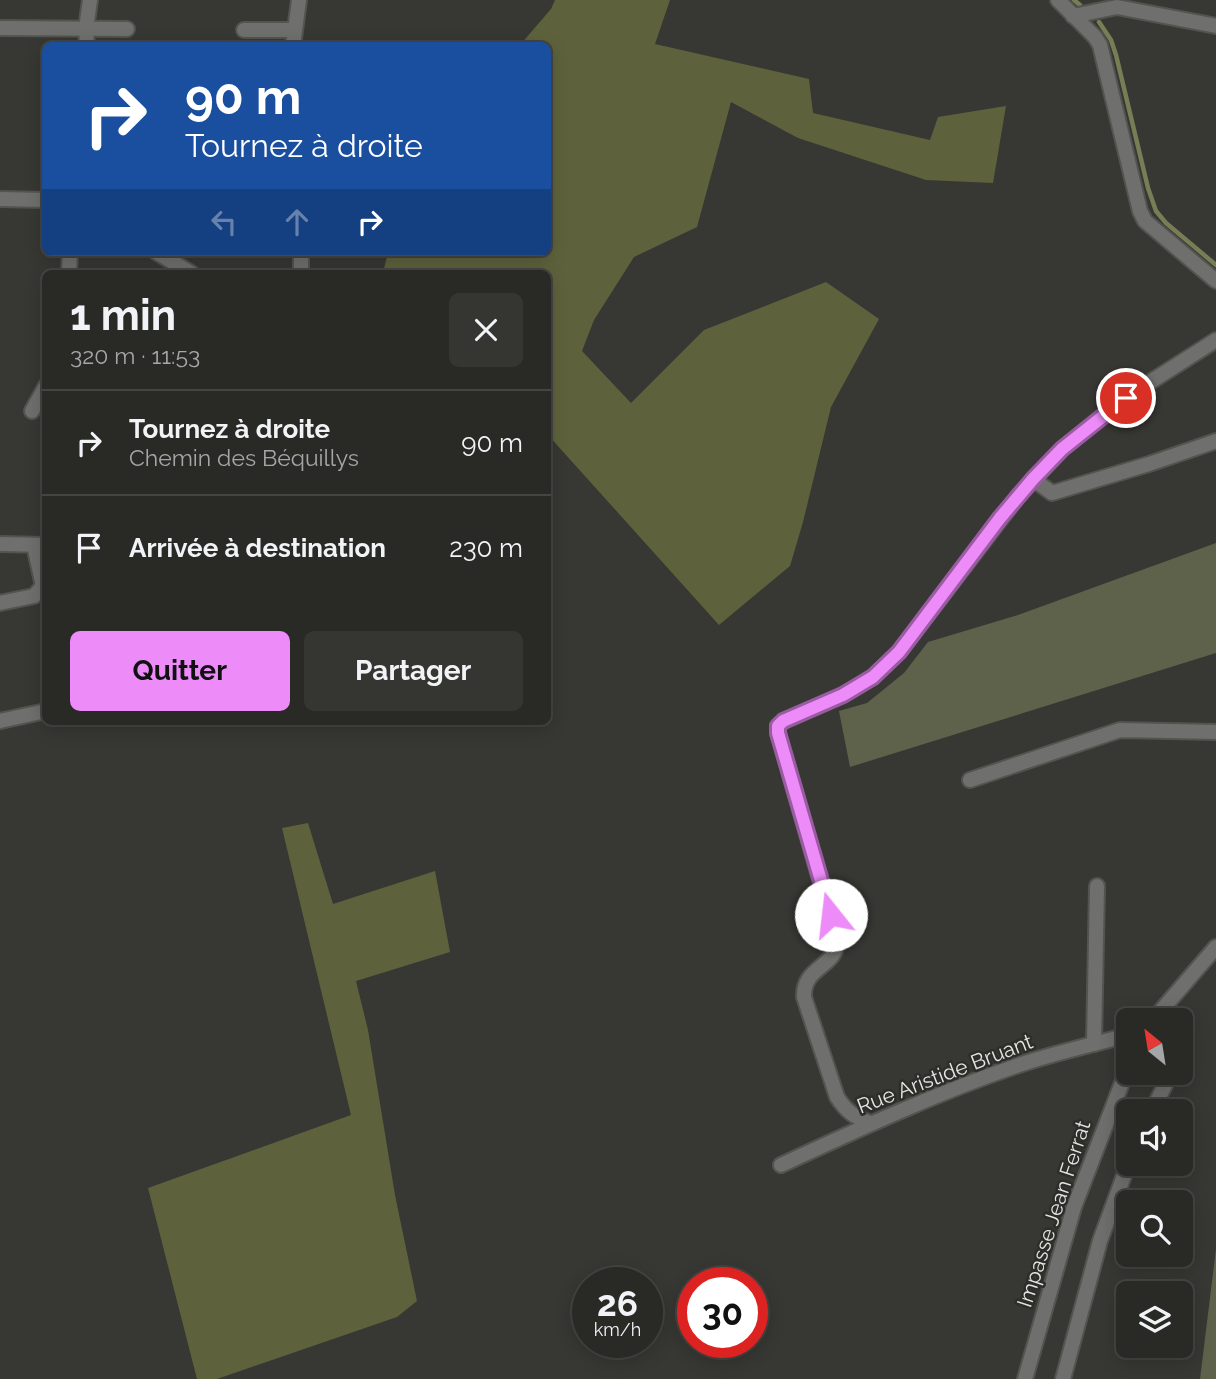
<!DOCTYPE html>
<html lang="fr">
<meta charset="utf-8">
<style>
:root{--surface:#292926;--page:#353532;--text:#f1f3f6;--muted:#a5a6a7;--line:#454543;--accent:#ed8cf9}
body{margin:0;font-family:Raleway,sans-serif;background:var(--page);color:var(--text);height:100vh;display:flex;flex-direction:column;font-size:26px;white-space:nowrap}
*{box-sizing:border-box;margin:0}
p{font-size:23px;color:var(--muted)}
.icon{flex:none;width:38px;height:38px;fill:none;stroke:currentColor;stroke-width:2;stroke-linecap:round;stroke-linejoin:round}
.map{position:relative;flex:1;overflow:hidden}
.drawer{position:absolute;left:42px;top:270px;width:509px;height:455px;display:flex;flex-direction:column;background:var(--surface);border-radius:10px;box-shadow:0 4px 18px #0003,0 0 0 2px var(--line)}
.drawer>*{flex:none}
.hud{position:absolute;left:42px;top:42px;width:509px;height:214px;border-radius:10px;box-shadow:0 4px 18px #0003,0 0 0 2px var(--line);background:#1a4fa0;color:#fff;overflow:hidden}
.needle{width:46px;rotate:330deg}
.fabs{position:absolute;left:1116px;top:1008px;display:grid;gap:14px}
.fabs a{display:grid;place-items:center;width:77px;height:77px;border-radius:10px;background:var(--surface);box-shadow:0 4px 18px #0003,0 0 0 2px var(--line);font-size:35px}
.speed{position:absolute;left:572px;top:1267px;display:flex;gap:14px;font-size:35px;font-weight:700;text-align:center}
.speed>*{display:grid;place-content:center;width:91px;height:91px;border-radius:50%;background:var(--surface);box-shadow:0 4px 18px #0003,0 0 0 2px var(--line);line-height:1}
.speed small{font-size:18px;font-weight:400}
.speed .limit{border:10px solid #d22;background:#fff;color:#111}
.pin{position:absolute;display:grid;place-items:center;width:60px;height:60px;color:#fff;margin:-30px;border:4px solid #fff;border-radius:50%;box-shadow:0 2px 7px #0007}
.me{position:absolute;width:77px;margin:-38px;rotate:344deg;stroke-linejoin:round;filter:drop-shadow(0 0 5px #0008)}
.turn{display:flex;align-items:center;gap:24px;height:147px;padding:0 28px;font-size:32px}
.turn .icon{width:91px;height:91px;stroke-width:2.5}
.turn b{display:block;font-size:49px;line-height:60px}
.lanes{display:flex;align-items:center;height:66px;padding:0 28px;background:#0003;justify-content:center;gap:35px;direction:ltr}
.lanes .off{opacity:.35}
.round{display:grid;place-items:center;flex:none;width:74px;height:74px;border-radius:10px;background:var(--page)}
.head{display:flex;align-items:center;justify-content:space-between;height:119px;padding:0 28px}
h1{font-size:42px;font-weight:700;line-height:52px}
.cta{display:flex;gap:14px;margin-top:auto;padding:14px 28px}
.cta a{flex:1;height:80px;border-radius:10px;background:var(--accent);color:#111;font-size:28px;font-weight:700;line-height:80px;text-align:center}
.cta a+a{background:var(--page);color:var(--text)}
ul{padding:0;list-style:none}
li{display:flex;align-items:center;gap:21px;height:105px;padding:0 28px;border-top:2px solid var(--line)}
li div{flex:1}
li b{display:block;font-size:26px}
li em{font-style:normal}
.map>svg:first-child{display:block}
.green{fill:#5f624a}
.forest{fill:#5e623c}
.lines{fill:none;stroke-linecap:round;stroke-linejoin:round}
.stream{stroke:#787d56;stroke-width:4.5}
.street-casing{stroke:#53534f;stroke-width:18}
.street{stroke:#6f706d;stroke-width:14}
.route-casing{stroke:#9a5ba2;stroke-width:18}
.route{stroke:#ed8cf9;stroke-width:12}
.labels{text-anchor:middle;stroke-width:5;stroke-linejoin:round;paint-order:stroke}
.street-label{font-size:21px;fill:#e5e6e3;stroke:#2d2d29}
</style>
<div class="map">
<svg width="1216" height="1379" viewBox="0 0 1216 1379">
<rect width="100%" height="100%" fill="#373733"/>
<g class="green">
<polygon points="1216,543 1216,653 850,767 839,711 867,703 904,673 928,642 1018,615"/>
<polygon points="1216,1248 1216,1379 1200,1379 1215,1257"/>
</g>
<g class="forest">
<polygon points="555,0 670,0 655,44 809,79 813,113 930,140 938,117 1006,106 993,183 926,180 798,138 731,102 697,227 634,257 594,320 582,351 631,403 704,330 826,282 879,319 831,407 803,522 790,566 719,625 548,435 548,273 383,273 388,252 548,252 548,46 520,45 551,9"/>
<polygon points="308,823 333,904 435,871 450,952 356,981 368,1030 395,1195 417,1301 397,1317 217,1379 197,1379 148,1188 351,1115 282,828"/>
</g>
<g class="lines">
<g class="stream">
<polyline points="1074,0 1080,5"/>
<polyline points="1099,22 1111,40 1116,55 1148,188 1156,211 1166,223 1216,265"/>
</g>
<defs>
<g id="street">
<polyline points="1058,0 1095,37 1100,45 1140,211 1145,221 1216,281"/>
<polyline points="1073,16 1117,7 1216,26"/>
<polyline points="0,28 127,29"/>
<polyline points="244,30 294,30"/>
<polyline points="87,46 86,29 90,0"/>
<polyline points="293,46 299,0"/>
<polyline points="0,199 46,200"/>
<polyline points="156,252 191,273"/>
<polyline points="69,273 70,252"/>
<polyline points="301,273 301,252"/>
<polyline points="32,411 46,386"/>
<polyline points="1033,479 1052,493 1149,464 1216,441"/>
<polyline points="0,544 46,545"/>
<polyline points="0,603 34,596 43,586 34,545"/>
<polyline points="0,721 46,711"/>
<polyline points="970,780 1120,730 1216,732"/>
<polyline points="1153,1020 1216,947"/>
<polyline points="1094,1044 1097,886"/>
<polyline points="1152,1111 1171,1073"/>
<path d="M 870,1123 C 854,1117 846,1111 837,1097 L 804,997 C 803,965 838,968 837,939 L 778,733 L 778,726 L 784,721 L 843,695 L 873,677 L 899,652 L 1019,495 L 1062,449 L 1122,400 L 1216,340"/>
<path d="M 781,1165 C 861,1128 941,1091 1025,1063 C 1059,1052 1094,1044 1129,1035"/>
<polyline points="1025,1379 1074,1207 1129,1065"/>
<polyline points="1063,1379 1100,1241 1129,1162"/>
</g>
</defs>
<use href="#street" class="street-casing"/>
<use href="#street" class="street"/>
</g>
<g class="lines">
<defs>
<polyline id="route" points="831,915 778,733 778,726 783,721 843,695 873,677 899,652 1000,518 1033,479 1062,449 1126,398"/>
</defs>
<use href="#route" class="route-casing"/>
<use href="#route" class="route"/>
</g>
<g class="labels">
<g class="street-label">
<text transform="translate(945 1074) rotate(-21)" y="7">Rue Aristide Bruant</text>
<text transform="translate(1054 1214) rotate(-72)" y="7">Impasse Jean Ferrat</text>
</g>
</g>
</svg>
<div class="fabs">
<a><svg class="needle" viewBox="-14 -14 28 28"><path d="M0-13l5 13h-10z" fill="#e53935"/><path d="M0 13l5-13h-10z" fill="#a5a6a7"/></svg></a>
<a><svg class="icon" aria-label="sound" viewBox="0 0 24 24"><path d="M4 9h4l5-4v14l-5-4H4zM17 9q2 3 0 6"/></svg></a>
<a><svg class="icon" aria-label="search" viewBox="0 0 24 24"><circle cx="10" cy="10" r="6"/><path d="M15 15l6 6"/></svg></a>
<a><svg class="icon" aria-label="layers" viewBox="0 0 24 24"><path d="M12 4l9 5-9 5-9-5zM3 14l9 5 9-5"/></svg></a>
</div>
<div class="speed"><div>26<small>km/h</small></div><div class="limit">30</div></div>
<div class="pin" style="left:1126px;top:398px;background:#d93025"><svg class="icon" aria-label="arrive" viewBox="0 0 24 24"><path d="M6 21V4h12l-3 4 3 4H6"/></svg></div>
<svg class="me" style="left:831px;top:915px" viewBox="-20 -20 40 40"><circle r="19" fill="#fff"/><path d="M0-13L10 11 0 6-10 11z" fill="#ed8cf9"/></svg>
<div class="hud">
<div class="turn"><svg class="icon" aria-label="right" viewBox="0 0 24 24"><path d="M7 20v-9h11M14 6l5 5-5 5"/></svg><div><b>90 m</b>Tournez à droite</div></div>
<div class="lanes"><svg class="icon off" aria-label="left" viewBox="0 0 24 24"><path d="M17 20v-9H6M10 6l-5 5 5 5"/></svg><svg class="icon off" aria-label="ahead" viewBox="0 0 24 24"><path d="M12 20V5M6 11l6-6 6 6"/></svg><svg class="icon" aria-label="right" viewBox="0 0 24 24"><path d="M7 20v-9h11M14 6l5 5-5 5"/></svg></div>
</div>
<section class="drawer">
<div class="head"><div><h1>1 min</h1><p>320 m · 11:53</p></div><a class="round"><svg class="icon" aria-label="close" viewBox="0 0 24 24"><path d="M6 6l12 12M18 6L6 18"/></svg></a></div>
<ul>
<li><svg class="icon" aria-label="right" viewBox="0 0 24 24"><path d="M7 20v-9h11M14 6l5 5-5 5"/></svg><div><b>Tournez à droite</b><p>Chemin des Béquillys</p></div><em>90 m</em></li>
<li><svg class="icon" aria-label="arrive" viewBox="0 0 24 24"><path d="M6 21V4h12l-3 4 3 4H6"/></svg><div><b>Arrivée à destination</b></div><em>230 m</em></li>
</ul>
<div class="cta"><a>Quitter</a><a>Partager</a></div>
</section>
</div>
